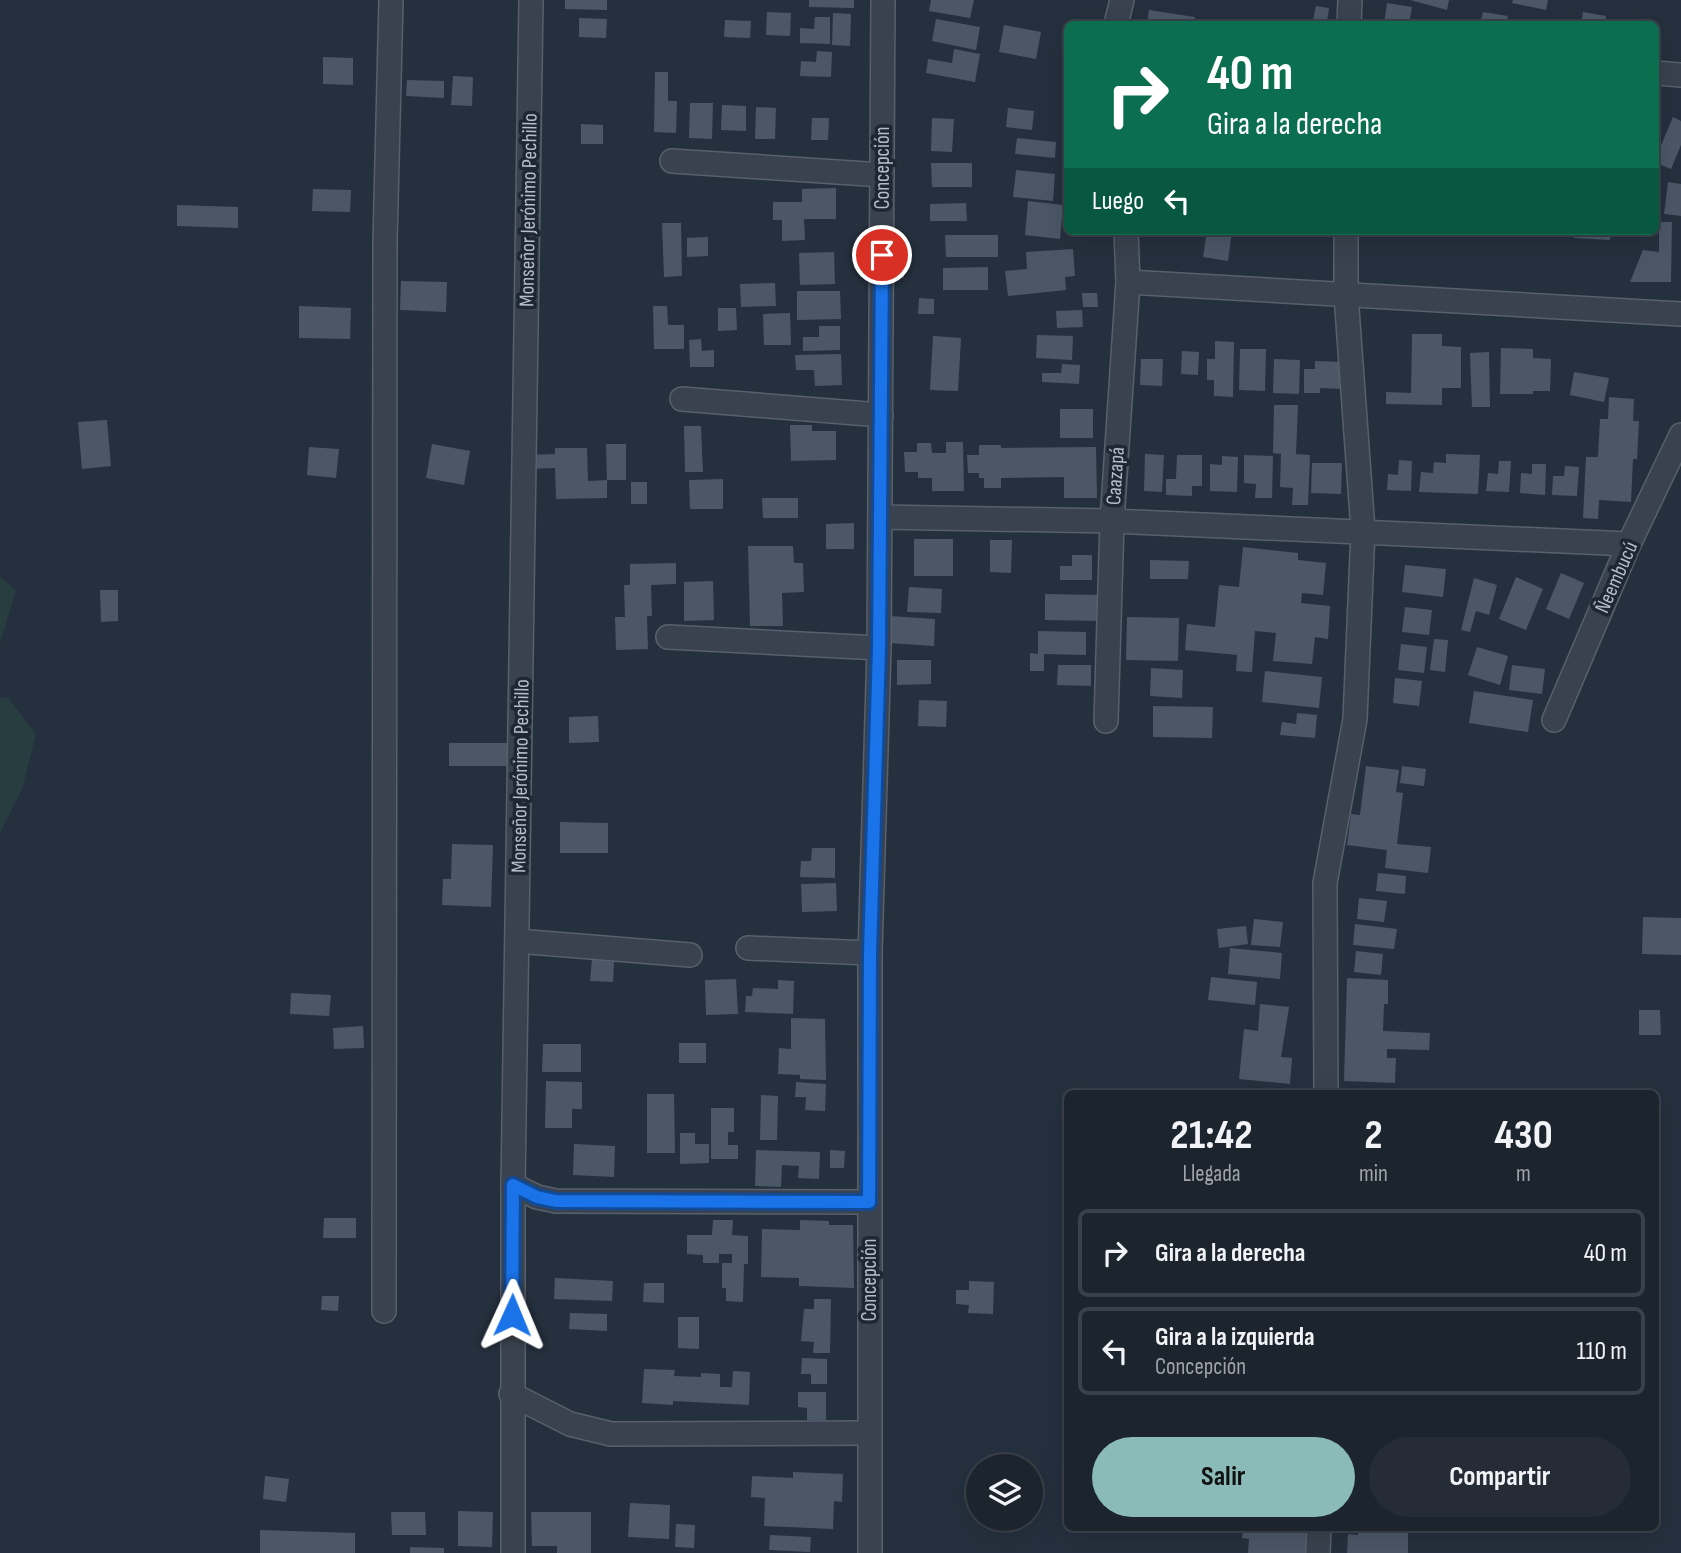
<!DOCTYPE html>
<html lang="es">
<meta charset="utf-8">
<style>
:root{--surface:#1c242e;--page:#252c36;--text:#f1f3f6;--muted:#a0a4aa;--line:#3a414a;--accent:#8bbbb9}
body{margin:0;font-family:"Sofia Sans Condensed",sans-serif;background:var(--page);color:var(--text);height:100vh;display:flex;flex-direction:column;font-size:26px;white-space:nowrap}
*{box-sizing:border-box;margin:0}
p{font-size:23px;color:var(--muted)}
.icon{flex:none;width:38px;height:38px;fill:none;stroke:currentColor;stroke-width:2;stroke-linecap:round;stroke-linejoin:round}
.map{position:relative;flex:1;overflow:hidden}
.sheet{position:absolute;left:1064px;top:1090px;width:595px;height:441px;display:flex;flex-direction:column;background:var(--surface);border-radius:10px;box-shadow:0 7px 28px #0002,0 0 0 2px var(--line)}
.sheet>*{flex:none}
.banner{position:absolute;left:1064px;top:21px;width:595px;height:214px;border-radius:10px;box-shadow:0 7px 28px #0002,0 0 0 2px var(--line);background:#0b6e4f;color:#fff;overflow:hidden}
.buttons{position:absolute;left:966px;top:1454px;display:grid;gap:14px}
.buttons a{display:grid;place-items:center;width:77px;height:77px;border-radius:50%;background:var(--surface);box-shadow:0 7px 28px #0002,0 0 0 2px var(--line);font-size:35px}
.pin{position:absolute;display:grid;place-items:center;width:60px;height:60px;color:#fff;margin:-30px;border:4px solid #fff;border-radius:50%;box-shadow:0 2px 7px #0007}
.me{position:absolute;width:77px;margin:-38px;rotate:1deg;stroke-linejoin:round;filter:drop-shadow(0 0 5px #0008)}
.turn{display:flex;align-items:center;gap:24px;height:147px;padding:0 28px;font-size:32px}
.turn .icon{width:91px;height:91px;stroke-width:2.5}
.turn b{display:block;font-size:49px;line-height:60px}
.then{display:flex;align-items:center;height:66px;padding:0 28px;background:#0003;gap:14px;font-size:26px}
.eta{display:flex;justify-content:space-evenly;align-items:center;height:119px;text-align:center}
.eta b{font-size:42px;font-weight:700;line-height:49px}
.primary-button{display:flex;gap:14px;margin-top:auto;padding:14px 28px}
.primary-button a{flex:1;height:80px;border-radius:42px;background:var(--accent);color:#111;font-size:28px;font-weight:700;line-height:80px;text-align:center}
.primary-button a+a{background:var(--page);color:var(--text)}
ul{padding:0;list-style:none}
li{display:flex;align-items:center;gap:21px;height:88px;margin:0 14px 10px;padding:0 14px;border:4px solid var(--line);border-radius:10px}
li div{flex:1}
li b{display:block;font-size:26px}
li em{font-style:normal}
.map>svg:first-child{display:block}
.green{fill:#273d3f}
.building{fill:#4b5767}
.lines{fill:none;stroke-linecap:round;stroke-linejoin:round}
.street-casing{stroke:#57606c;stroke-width:26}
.street{stroke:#39424e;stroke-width:23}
.route-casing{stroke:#114b97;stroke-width:18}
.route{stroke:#1a73e8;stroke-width:12}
.labels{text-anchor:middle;stroke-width:7;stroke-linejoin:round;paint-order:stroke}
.street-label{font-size:21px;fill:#b5bdc9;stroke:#1e2733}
</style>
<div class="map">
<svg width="1681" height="1553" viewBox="0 0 1681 1553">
<rect width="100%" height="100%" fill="#25303e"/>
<g class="green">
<polygon points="0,577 16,590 0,643"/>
<polygon points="0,697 8,698 36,734 22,789 0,833"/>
</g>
<g class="building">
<polygon points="565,0 607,0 607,10 565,9"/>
<polygon points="809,0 854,0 854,8 809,7"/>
<polygon points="931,0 974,0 970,18 929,11"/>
<polygon points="1410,0 1449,0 1447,10"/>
<polygon points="1513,0 1548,0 1546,10 1512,3"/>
<polygon points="1387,3 1412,7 1409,24 1384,24"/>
<polygon points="1316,6 1329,8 1327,22 1313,20"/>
<polygon points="1149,10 1195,17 1194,24 1147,24"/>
<polygon points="767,12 791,13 790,36 766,35"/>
<polygon points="1483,12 1508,16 1506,24 1480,24"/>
<polygon points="1583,12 1606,16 1605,24 1581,24"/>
<polygon points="833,13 851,14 850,46 832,45"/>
<polygon points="815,17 830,17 830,44 800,43 800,28 814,29"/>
<polygon points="579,18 607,19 606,38 579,37"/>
<polygon points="936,19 980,27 976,50 932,41"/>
<polygon points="725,20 751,21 750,38 724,37"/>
<polygon points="1004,25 1041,32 1036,59 999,52"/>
<polygon points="954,49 980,54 975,82 926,73 928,59 952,63"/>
<polygon points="817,51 832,52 831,77 800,76 801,61 816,62"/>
<polygon points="323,57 353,58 353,85 323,84"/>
<polygon points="655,72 668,72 668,101 677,101 676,133 654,132"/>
<polygon points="453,76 473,77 472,106 451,105"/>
<polygon points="407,80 444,81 444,98 406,96"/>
<polygon points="690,103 713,103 712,139 689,138"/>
<polygon points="722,105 746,106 746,131 721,130"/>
<polygon points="756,107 776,108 775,139 755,139"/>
<polygon points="1008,108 1034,111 1032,130 1006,127"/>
<polygon points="1673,117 1681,121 1681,145 1671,169 1656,163 1656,157"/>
<polygon points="812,118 829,118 828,140 811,140"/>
<polygon points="932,118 954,119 952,152 931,151"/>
<polygon points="581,124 603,125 603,144 581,144"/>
<polygon points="1017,138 1056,142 1055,158 1015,154"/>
<polygon points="931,163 972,163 972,187 932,187"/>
<polygon points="1016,170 1055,174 1053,201 1013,197"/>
<polygon points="1668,182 1681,184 1681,216 1664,214"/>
<polygon points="836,188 836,219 804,219 805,240 782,241 782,220 773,220 773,202 802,202 802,189"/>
<polygon points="313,189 351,190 350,212 312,211"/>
<polygon points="1028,201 1063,205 1060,239 1025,235"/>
<polygon points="966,203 967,221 930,221 930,204"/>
<polygon points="177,205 238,207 238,228 177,226"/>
<polygon points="1659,222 1672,222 1671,282 1630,282 1643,250 1659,252"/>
<polygon points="662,223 681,223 682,276 664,277"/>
<polygon points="1207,231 1232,231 1228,261 1203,257"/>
<polygon points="1574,231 1611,231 1610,240 1574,238"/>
<polygon points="945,235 998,235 998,257 946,257"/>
<polygon points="708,237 708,256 687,257 687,238"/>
<polygon points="1073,249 1075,276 1065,277 1066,290 1008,296 1005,271 1027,269 1026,252"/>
<polygon points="834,252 835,284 800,285 799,253"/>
<polygon points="890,263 904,263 904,278 891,278"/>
<polygon points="988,267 988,290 943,290 943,268"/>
<polygon points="401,281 447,282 446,312 400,310"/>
<polygon points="775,283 776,306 741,307 740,284"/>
<polygon points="797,291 840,291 841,319 797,320"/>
<polygon points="1082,293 1097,293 1098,307 1083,307"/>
<polygon points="919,298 934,299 934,314 918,314"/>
<polygon points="299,306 351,308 350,339 299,338"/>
<polygon points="653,306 667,306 668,325 684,325 684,349 654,349"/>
<polygon points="718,308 736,308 737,330 718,331"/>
<polygon points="1082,310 1083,327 1057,328 1056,311"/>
<polygon points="790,313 791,345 764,345 763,314"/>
<polygon points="819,326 840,326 840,350 803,351 803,337 819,337"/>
<polygon points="1412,334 1442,334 1442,346 1461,347 1461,388 1442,388 1442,405 1386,404 1386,392 1411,393"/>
<polygon points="1037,335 1073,336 1072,360 1036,358"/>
<polygon points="933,336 961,338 958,391 930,390"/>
<polygon points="701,339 702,351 714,350 714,367 690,367 689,340"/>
<polygon points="1215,341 1234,342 1233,397 1214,396 1214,380 1207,380 1207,359 1215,359"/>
<polygon points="1501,348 1533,349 1533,358 1551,359 1550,391 1533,391 1533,394 1500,394"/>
<polygon points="1240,349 1266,349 1265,391 1239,390"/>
<polygon points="1182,351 1199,352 1198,375 1181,374"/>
<polygon points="1489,352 1490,407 1472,407 1470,353"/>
<polygon points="841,354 842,385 815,386 814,370 796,370 795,355"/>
<polygon points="1141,359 1163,359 1162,386 1140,385"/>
<polygon points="1274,359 1300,360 1299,394 1273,393"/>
<polygon points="1315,361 1342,362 1342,389 1320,388 1320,393 1304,393 1304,369 1315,369"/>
<polygon points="1062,364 1080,365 1079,384 1042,382 1042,373 1061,373"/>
<polygon points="1574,372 1609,378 1604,402 1570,395"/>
<polygon points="1609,397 1634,399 1633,421 1639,421 1637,459 1633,459 1631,502 1599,500 1598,519 1583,518 1586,457 1598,457 1600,419 1608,419"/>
<polygon points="1274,405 1298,405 1296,454 1310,455 1308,505 1292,505 1293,488 1280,487 1281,454 1273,453"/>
<rect x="1060" y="409" width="33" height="29"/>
<polygon points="107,420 111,466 82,469 78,422"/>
<polygon points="790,425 812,425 812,431 836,431 836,460 791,461"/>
<polygon points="684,426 701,426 703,472 685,472"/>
<polygon points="946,442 963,442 964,491 932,491 932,478 918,478 918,472 905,472 904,452 917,452 917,443 931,443 932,453 946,453"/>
<polygon points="432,444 470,451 464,485 426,478"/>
<polygon points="606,444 626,444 626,480 607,480 607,498 556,499 555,468 529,469 529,455 555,454 555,448 587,448 588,481 607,480"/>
<polygon points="979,445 1001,445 1001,448 1096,447 1097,498 1064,498 1064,477 1001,478 1001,488 984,488 984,478 979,478 979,473 968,473 967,455 979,455"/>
<polygon points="309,447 339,449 336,478 307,475"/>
<polygon points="1145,454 1164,455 1162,492 1144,491"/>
<polygon points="1446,454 1480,455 1478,494 1419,492 1421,472 1433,473 1434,462 1446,463"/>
<polygon points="1177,455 1202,455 1202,486 1192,486 1192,496 1166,495 1166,479 1176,479"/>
<polygon points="1244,455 1273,456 1272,498 1255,498 1256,484 1244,483"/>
<polygon points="1222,456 1238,457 1237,492 1210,491 1210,464 1222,465"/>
<polygon points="1399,460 1412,461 1411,491 1387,490 1388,474 1398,475"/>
<polygon points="1499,461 1511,461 1509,492 1486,491 1488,473 1498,474"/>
<polygon points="1312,463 1342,463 1341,494 1311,493"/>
<polygon points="1532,464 1546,464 1545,495 1520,493 1521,473 1532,474"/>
<polygon points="1565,466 1579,467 1577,496 1552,495 1553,476 1564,476"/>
<polygon points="723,479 723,509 690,509 689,480"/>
<rect x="631" y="482" width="16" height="22"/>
<polygon points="762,498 798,498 798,518 763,518"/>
<polygon points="854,523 854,549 826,549 826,524"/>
<rect x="914" y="539" width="39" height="37"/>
<polygon points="990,540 1012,540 1011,573 990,572"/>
<polygon points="748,546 793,546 794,563 803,563 804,592 782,593 783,626 750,626"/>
<polygon points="1243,547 1298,553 1298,560 1326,563 1323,595 1302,593 1301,603 1330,606 1328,639 1315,637 1312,664 1273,661 1276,633 1255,631 1252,672 1236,671 1237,655 1185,650 1187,624 1215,627 1219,585 1239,587"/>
<polygon points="1072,555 1092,555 1092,580 1060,580 1060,566 1072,566"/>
<polygon points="1150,560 1189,561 1188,579 1150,579"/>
<polygon points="676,563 676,584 651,585 652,616 647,616 648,649 616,650 615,617 625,617 624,585 630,585 630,564"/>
<polygon points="1405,565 1446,569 1443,597 1402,592"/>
<polygon points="1561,573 1584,583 1569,619 1546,609"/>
<polygon points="1516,577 1543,589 1526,630 1499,619"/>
<polygon points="1474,578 1497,585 1489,615 1476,611 1470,632 1461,630"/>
<polygon points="713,581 714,620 684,621 684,582"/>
<polygon points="909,587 942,589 941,613 907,612"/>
<polygon points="100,590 118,590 118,621 101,622"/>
<polygon points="1045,594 1101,595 1101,621 1045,620"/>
<polygon points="1405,607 1432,610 1429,635 1402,632"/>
<polygon points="890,616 935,619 934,646 888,643"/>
<polygon points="1127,617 1179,618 1178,661 1126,660"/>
<polygon points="1038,631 1086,632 1086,655 1044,654 1044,671 1030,671 1030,653 1038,654"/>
<polygon points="1434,639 1448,640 1445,672 1430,670"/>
<polygon points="1401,644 1427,647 1424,673 1398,670"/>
<polygon points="1477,647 1508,656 1500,685 1468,675"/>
<polygon points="897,660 931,660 931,684 897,685"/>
<polygon points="1058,665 1091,665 1091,686 1057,685"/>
<polygon points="1512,665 1545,669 1542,694 1509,690"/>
<polygon points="1151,668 1183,670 1182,698 1150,696"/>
<polygon points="1265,671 1322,677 1319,708 1262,702"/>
<polygon points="1395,678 1422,681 1419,706 1393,703"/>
<polygon points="1474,691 1533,700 1528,732 1469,723"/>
<polygon points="919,700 947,701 946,727 918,726"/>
<polygon points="1153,706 1213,707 1212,738 1153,737"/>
<polygon points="1297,713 1317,715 1315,738 1280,735 1282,722 1296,724"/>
<polygon points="598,716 599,742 569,743 569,717"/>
<rect x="449" y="743" width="63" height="23"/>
<polygon points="1366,766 1399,770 1396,792 1403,793 1397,844 1431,847 1428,873 1385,868 1387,850 1347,845 1351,814 1360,815"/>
<polygon points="1402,766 1426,769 1424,786 1400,783"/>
<polygon points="560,822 608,823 608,853 560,853"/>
<polygon points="452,844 493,845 491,907 442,905 443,879 451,879"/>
<polygon points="812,848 835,848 835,878 800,877 801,861 811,861"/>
<polygon points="1378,873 1406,876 1405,894 1376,891"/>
<polygon points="836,883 837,911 802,912 801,884"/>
<polygon points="1359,898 1387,901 1384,922 1357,919"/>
<polygon points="1643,917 1681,918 1681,955 1642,954"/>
<polygon points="1254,919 1283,922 1280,947 1251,945"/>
<polygon points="1355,924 1397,929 1394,949 1353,945"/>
<polygon points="1246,926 1248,944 1219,948 1217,929"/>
<polygon points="1230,948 1282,953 1280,979 1228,974"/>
<polygon points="1356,951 1383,954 1381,975 1354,972"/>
<polygon points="592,959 614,961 613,982 590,981"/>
<polygon points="1211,977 1257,982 1255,1005 1208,1000"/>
<polygon points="1347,978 1388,980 1388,1004 1384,1004 1383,1031 1430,1033 1429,1050 1387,1049 1387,1058 1396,1058 1395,1083 1344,1081"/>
<polygon points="736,979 738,1014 706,1015 705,980"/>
<polygon points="778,980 794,981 793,1014 745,1012 746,996 752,996 753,988 778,989"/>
<polygon points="291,993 331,995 329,1016 290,1014"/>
<polygon points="1260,1004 1289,1007 1281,1057 1292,1058 1290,1084 1239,1079 1244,1029 1258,1031"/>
<polygon points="1639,1010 1660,1010 1661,1035 1639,1035"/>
<polygon points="791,1018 825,1019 826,1080 800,1079 800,1075 778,1074 779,1048 791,1049"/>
<polygon points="363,1026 364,1048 334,1049 333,1028"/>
<rect x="679" y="1043" width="27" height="20"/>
<polygon points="543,1044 581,1044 581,1072 542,1072"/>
<polygon points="546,1081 582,1082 582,1109 572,1109 572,1128 545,1128"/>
<polygon points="796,1082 826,1084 825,1111 805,1110 806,1097 795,1097"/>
<polygon points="647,1094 674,1094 675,1153 647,1153"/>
<polygon points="761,1095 778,1096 777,1140 760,1140"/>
<polygon points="711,1108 734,1108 734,1132 728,1132 728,1145 738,1145 738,1159 711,1159"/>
<polygon points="680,1133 695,1133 695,1144 709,1144 709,1163 680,1164"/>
<polygon points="574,1144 615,1146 614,1177 573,1175"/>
<polygon points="756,1150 820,1152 819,1179 798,1178 799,1166 782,1165 781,1187 755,1186"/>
<polygon points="830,1150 845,1151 844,1168 830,1168"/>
<polygon points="324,1218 356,1218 356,1238 323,1238"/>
<polygon points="713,1220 733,1220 732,1235 748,1236 748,1264 744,1264 743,1302 726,1301 726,1288 722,1288 722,1263 732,1263 732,1254 719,1254 719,1263 703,1263 703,1255 687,1254 687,1235 712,1235"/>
<polygon points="800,1220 829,1221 829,1225 853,1225 854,1288 799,1286 799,1278 761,1277 762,1229 800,1230"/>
<polygon points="555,1278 613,1281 612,1301 554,1299"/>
<polygon points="969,1281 994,1282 993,1314 968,1313 969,1305 956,1304 956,1290 969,1290"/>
<polygon points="644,1283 664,1283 664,1303 643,1302"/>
<polygon points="322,1296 339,1296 338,1311 321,1310"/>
<polygon points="814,1299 831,1299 830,1353 813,1353 814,1342 801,1341 804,1309 814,1309"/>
<polygon points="570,1313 607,1314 607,1331 569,1329"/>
<polygon points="678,1317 699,1317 699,1349 678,1348"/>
<polygon points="802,1358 827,1359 827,1384 811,1384 811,1374 801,1374"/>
<polygon points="644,1369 675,1370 674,1376 701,1377 701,1373 720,1374 720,1387 732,1387 733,1371 750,1372 749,1405 673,1401 673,1405 642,1403"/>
<polygon points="798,1392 826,1392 826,1420 807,1420 807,1408 798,1407"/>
<polygon points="793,1472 843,1474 842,1502 834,1501 833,1529 764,1526 765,1498 751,1497 752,1476 793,1478"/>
<polygon points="265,1476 289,1479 286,1502 263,1499"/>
<polygon points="630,1503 670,1505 669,1539 628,1537"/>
<polygon points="458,1511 493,1512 492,1547 458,1546"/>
<polygon points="391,1512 425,1512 426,1535 392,1535"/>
<polygon points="531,1512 591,1512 591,1553 557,1553 557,1546 532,1546"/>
<polygon points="676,1524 695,1525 694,1548 675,1547"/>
<polygon points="1243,1528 1310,1528 1309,1553 1248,1553 1249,1539 1242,1538"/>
<polygon points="1358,1528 1408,1528 1408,1553 1347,1553 1348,1534 1358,1535"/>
<polygon points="260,1530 355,1533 355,1553 260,1553"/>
<polygon points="770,1535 811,1537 810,1552 769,1550"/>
<polygon points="410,1547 444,1548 444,1553 410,1553"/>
</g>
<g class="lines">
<defs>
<g id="street">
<polyline points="1116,24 1122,0"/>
<polyline points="1349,24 1350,0"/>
<polyline points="1656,73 1681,75"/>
<polyline points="672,161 882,175"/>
<polyline points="1128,282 1681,314"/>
<polyline points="682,399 881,415"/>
<polyline points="880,517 1112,521 1629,544"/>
<polyline points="668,637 879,648"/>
<polyline points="1554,720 1629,544 1681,435"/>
<polyline points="1106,721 1112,521 1128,282 1126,231"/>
<polyline points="517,941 690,955"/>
<polyline points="748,948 870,953"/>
<polyline points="1326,1094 1325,883 1355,719 1363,530 1346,295 1346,231"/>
<polyline points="513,1185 537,1197 556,1201 869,1202"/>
<polyline points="384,1311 385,242 391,0"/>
<polyline points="511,1394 570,1424 611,1434 869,1433"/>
<polyline points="513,1553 513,1185 531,0"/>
<polyline points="870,1553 870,953 879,648 883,0"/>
<polyline points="1318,1553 1319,1528"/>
</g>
</defs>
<use href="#street" class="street-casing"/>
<use href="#street" class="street"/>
</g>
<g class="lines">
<defs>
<polyline id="route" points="512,1315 513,1185 537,1197 556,1201 869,1202 870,953 879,648 882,255"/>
</defs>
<use href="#route" class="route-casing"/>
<use href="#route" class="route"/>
</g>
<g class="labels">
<g class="street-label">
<text transform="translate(882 168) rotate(-90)" y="7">Concepción</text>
<text transform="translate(528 210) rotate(-89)" y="7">Monseñor Jerónimo Pechillo</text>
<text transform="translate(1115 476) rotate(-86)" y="7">Caazapá</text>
<text transform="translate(1616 577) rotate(-66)" y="7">Ñeembucú</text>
<text transform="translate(520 776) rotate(-89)" y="7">Monseñor Jerónimo Pechillo</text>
<text transform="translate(869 1280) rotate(-90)" y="7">Concepción</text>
</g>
</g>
</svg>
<div class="buttons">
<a><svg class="icon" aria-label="layers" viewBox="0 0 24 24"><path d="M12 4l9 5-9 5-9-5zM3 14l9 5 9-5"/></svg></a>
</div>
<div class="pin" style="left:882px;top:255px;background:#d93025"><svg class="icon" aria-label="arrive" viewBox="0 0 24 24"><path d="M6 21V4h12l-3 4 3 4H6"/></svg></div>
<svg class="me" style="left:512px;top:1315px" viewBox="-20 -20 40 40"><path d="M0-17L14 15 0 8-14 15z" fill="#1a73e8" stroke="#fff" stroke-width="4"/></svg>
<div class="banner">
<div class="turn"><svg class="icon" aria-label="right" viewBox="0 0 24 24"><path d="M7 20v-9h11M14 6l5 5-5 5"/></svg><div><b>40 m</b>Gira a la derecha</div></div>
<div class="then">Luego<svg class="icon" aria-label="left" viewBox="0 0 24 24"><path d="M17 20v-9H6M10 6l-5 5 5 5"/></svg></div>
</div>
<section class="sheet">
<div class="eta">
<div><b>21:42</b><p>Llegada</p></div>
<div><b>2</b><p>min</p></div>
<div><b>430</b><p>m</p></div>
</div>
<ul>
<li><svg class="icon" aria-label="right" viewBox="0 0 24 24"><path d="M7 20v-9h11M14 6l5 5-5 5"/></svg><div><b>Gira a la derecha</b></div><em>40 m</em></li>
<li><svg class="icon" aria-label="left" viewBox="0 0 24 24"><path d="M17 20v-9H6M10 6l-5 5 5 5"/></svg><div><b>Gira a la izquierda</b><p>Concepción</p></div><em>110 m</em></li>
</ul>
<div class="primary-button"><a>Salir</a><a>Compartir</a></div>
</section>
</div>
